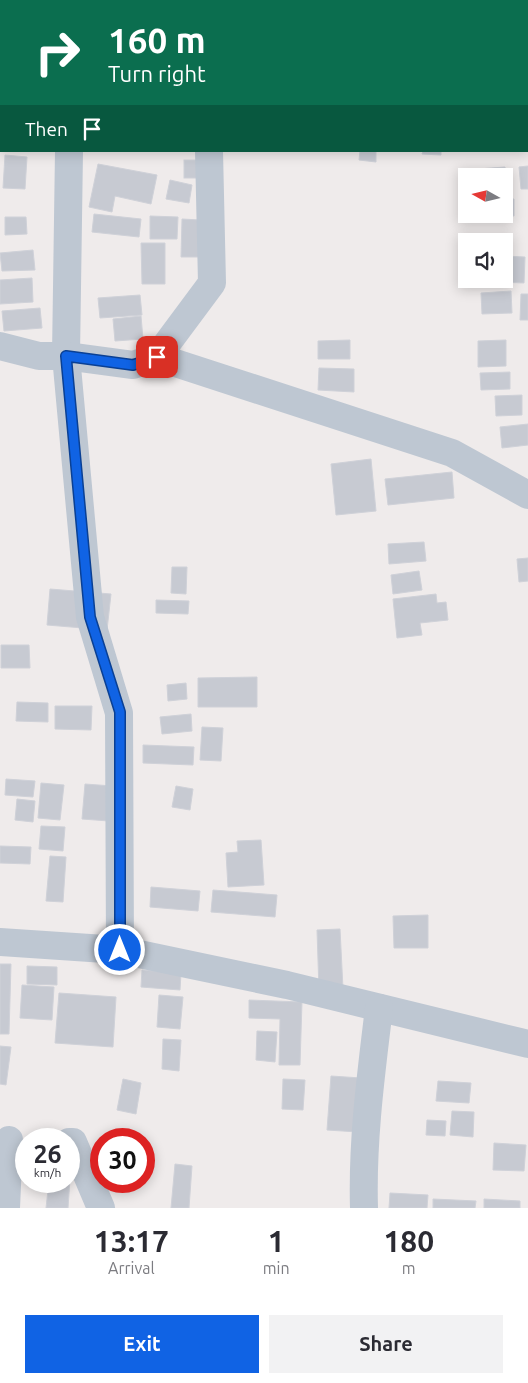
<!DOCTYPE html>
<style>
:root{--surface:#fff;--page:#f2f2f3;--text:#2b2b33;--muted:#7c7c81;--accent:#1063e4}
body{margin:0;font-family:Ubuntu,sans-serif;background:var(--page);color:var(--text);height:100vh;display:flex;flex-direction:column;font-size:19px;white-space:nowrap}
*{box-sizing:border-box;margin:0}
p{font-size:16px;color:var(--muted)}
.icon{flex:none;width:28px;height:28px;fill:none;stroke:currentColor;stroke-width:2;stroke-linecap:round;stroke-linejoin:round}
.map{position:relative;height:1208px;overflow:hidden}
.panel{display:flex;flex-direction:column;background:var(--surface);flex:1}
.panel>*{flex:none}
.hud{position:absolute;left:0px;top:0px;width:529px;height:152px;box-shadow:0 2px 12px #0003;background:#0b6e4f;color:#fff;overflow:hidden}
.needle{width:32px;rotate:278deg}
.buttons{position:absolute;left:458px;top:168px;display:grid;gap:10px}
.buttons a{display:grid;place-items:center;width:55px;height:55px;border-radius:0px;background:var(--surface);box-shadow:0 2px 12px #0003;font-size:25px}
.speed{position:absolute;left:15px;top:1128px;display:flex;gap:10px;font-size:25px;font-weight:700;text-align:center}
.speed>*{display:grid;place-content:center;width:65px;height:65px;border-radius:50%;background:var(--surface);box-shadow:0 2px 12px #0003;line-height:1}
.speed small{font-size:12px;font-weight:400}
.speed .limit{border:8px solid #d22;background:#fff;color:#111}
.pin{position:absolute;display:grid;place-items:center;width:42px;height:42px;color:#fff;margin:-21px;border-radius:10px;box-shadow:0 2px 8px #0006}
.me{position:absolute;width:55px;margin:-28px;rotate:0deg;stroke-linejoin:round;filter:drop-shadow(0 0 4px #0008)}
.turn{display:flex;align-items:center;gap:18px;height:105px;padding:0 25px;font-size:22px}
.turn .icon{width:65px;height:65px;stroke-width:2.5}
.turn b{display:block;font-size:35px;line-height:42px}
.then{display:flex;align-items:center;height:48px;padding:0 25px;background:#0003;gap:10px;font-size:19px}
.eta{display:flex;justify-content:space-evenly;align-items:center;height:85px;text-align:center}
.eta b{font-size:30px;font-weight:700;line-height:35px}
.button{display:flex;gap:10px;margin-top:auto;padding:10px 25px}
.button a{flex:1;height:58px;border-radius:0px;background:var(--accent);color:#fff;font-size:20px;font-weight:700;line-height:58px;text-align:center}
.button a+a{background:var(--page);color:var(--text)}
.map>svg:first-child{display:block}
.building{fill:#c7cad2;stroke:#cfd1d8}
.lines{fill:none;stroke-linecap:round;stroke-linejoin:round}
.minor{stroke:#bec7d2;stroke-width:28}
.route-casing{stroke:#0a4094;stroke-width:12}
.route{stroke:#1063e4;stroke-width:9}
</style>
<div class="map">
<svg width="528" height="1208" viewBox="0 0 528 1208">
<rect width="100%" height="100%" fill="#efebeb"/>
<g class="building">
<rect x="223" y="0" width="55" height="1"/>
<rect x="282" y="0" width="52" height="1"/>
<polygon points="475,0 524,0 475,1"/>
<polygon points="0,26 1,26 0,65"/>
<polygon points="360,151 376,151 376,162 359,160"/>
<polygon points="423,151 441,151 441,155 422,154"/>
<polygon points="5,155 27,157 25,189 3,188"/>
<rect x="184" y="160" width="17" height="18"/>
<polygon points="98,164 157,175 151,204 115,196 112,212 89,207"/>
<polygon points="528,166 528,189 521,189 519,167"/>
<polygon points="505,167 507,188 504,188 504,176 479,176 478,169"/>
<polygon points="170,180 192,185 189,203 166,199"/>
<polygon points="504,198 514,199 514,216 484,215 484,214 504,214"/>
<polygon points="94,214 141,219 139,237 92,232"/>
<polygon points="150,216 178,217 177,239 150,239"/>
<polygon points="5,217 26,217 27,234 5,235"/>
<polygon points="182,219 200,220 200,257 181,257"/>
<polygon points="141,243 165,243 165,284 142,284"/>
<polygon points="33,250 35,270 2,271 0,253"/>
<polygon points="504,256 525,257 524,283 474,281 474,279 504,279"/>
<polygon points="32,278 33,302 0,304 0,280"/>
<polygon points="511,291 512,313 482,314 481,293"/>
<polygon points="521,294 528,294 528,320 520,320"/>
<polygon points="140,295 142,315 100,318 98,298"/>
<polygon points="40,308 42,328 4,331 2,311"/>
<polygon points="141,316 143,339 115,341 113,319"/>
<polygon points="350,340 350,359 318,359 318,341"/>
<polygon points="506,340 506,366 478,367 478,341"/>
<polygon points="319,368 354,369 354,392 318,390"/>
<polygon points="510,372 510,389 481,390 480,373"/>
<polygon points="522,395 522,415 496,416 495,396"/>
<polygon points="528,424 528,445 502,448 500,427"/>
<polygon points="371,459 376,511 336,515 331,464"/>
<polygon points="452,472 454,498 388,505 385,479"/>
<polygon points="424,542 426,561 389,564 388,544"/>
<polygon points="528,558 528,581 519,582 517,559"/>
<polygon points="172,567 187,567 186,594 171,593"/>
<polygon points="419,571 422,590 393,594 391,575"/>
<polygon points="50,589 111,594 107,630 47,625"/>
<polygon points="436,594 437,603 446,602 448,620 420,623 422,635 397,638 393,599"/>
<polygon points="156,600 189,601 188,614 156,613"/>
<polygon points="1,645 29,645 30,668 1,668"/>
<polygon points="257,677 257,707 198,707 198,678"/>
<polygon points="186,683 187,699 168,701 167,685"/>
<polygon points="17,702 48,703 48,722 16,721"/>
<polygon points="55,706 92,706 91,730 55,729"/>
<polygon points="191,714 192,731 162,734 160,717"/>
<polygon points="202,727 223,728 221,761 200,760"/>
<polygon points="143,745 194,747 193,765 143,763"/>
<polygon points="6,779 35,781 33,797 5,795"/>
<polygon points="41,783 64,785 60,820 38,818"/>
<polygon points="85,784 112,786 109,821 82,819"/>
<polygon points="176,786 193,789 190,810 172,807"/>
<polygon points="17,799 35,801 33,822 15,820"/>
<polygon points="41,826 65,827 63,851 39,849"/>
<polygon points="261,840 264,885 228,887 226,853 238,852 237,841"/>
<polygon points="0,846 31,847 30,864 0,863"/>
<polygon points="50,856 66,857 63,902 46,901"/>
<polygon points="151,887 200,891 198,911 150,907"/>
<polygon points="213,890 277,895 275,917 211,912"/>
<polygon points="428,915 428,948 394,948 393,916"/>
<polygon points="340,929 343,989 319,990 317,930"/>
<polygon points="0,964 11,964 9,1034 0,1034"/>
<polygon points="27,966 57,967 57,985 27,984"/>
<polygon points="142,970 181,973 180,990 141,987"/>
<polygon points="22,985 54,987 52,1020 20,1018"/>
<polygon points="59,993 116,997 113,1047 55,1043"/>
<polygon points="159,995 183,997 180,1029 157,1027"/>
<polygon points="249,1000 302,1002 300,1065 279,1065 280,1019 249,1018"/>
<polygon points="257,1031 277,1032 275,1062 256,1060"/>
<polygon points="163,1039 181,1040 179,1071 162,1069"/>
<polygon points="0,1046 11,1047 6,1085 0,1084"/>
<polygon points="331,1076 361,1078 358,1132 327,1130"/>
<polygon points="123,1079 141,1083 136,1114 117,1110"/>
<polygon points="283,1079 305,1080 303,1110 282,1109"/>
<polygon points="438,1081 471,1083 469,1103 436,1101"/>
<polygon points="452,1111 474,1112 473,1137 450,1135"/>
<polygon points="427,1120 446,1121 445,1136 426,1135"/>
<polygon points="494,1143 526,1145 524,1171 493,1170"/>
<polygon points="175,1164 192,1166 189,1208 171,1208"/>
<polygon points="69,1179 70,1179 68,1208 46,1208 49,1181 69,1181"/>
<polygon points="390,1193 428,1195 427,1208 389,1208"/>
<polygon points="433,1199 476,1201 475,1208 433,1208"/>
<polygon points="484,1199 520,1201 520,1208 484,1208"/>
</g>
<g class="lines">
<g class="minor">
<polyline points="194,0 194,1"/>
<polyline points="70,1 70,0"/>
<polyline points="69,151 66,356 90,617 119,713 120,950"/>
<polyline points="0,346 39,356 66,356 133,365 157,357 452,453 528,495"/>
<polyline points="157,357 212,283 209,151"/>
<polyline points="0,942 120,950 287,985 528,1044"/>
<polyline points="69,1142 73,1142 101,1208"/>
<polyline points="6,1208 9,1140"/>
<path d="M 364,1208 C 362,1141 371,1074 379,1008"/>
</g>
</g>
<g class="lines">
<defs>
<polyline id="route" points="120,950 120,712 90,617 66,356 133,365 157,357"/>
</defs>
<use href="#route" class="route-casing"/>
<use href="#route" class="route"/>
</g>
</svg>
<div class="buttons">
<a><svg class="needle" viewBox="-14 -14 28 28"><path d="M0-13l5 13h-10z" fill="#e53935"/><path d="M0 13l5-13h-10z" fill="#7c7c81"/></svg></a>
<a><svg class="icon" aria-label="sound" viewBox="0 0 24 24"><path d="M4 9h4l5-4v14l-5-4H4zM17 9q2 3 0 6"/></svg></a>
</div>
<div class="speed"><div>26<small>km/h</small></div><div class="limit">30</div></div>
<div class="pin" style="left:157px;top:357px;background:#d93025"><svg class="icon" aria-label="arrive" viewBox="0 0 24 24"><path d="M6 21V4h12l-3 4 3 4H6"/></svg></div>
<svg class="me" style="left:120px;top:950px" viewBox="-20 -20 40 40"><circle r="17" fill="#1063e4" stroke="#fff" stroke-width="3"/><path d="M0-11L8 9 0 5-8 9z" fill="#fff"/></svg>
<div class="hud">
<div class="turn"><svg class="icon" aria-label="right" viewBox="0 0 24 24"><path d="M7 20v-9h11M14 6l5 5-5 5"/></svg><div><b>160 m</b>Turn right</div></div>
<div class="then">Then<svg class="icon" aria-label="arrive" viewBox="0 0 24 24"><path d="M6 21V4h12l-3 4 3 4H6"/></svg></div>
</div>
</div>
<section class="panel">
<div class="eta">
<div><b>13:17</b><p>Arrival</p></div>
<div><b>1</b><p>min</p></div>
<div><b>180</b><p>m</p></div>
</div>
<div class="button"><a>Exit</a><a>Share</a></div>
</section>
